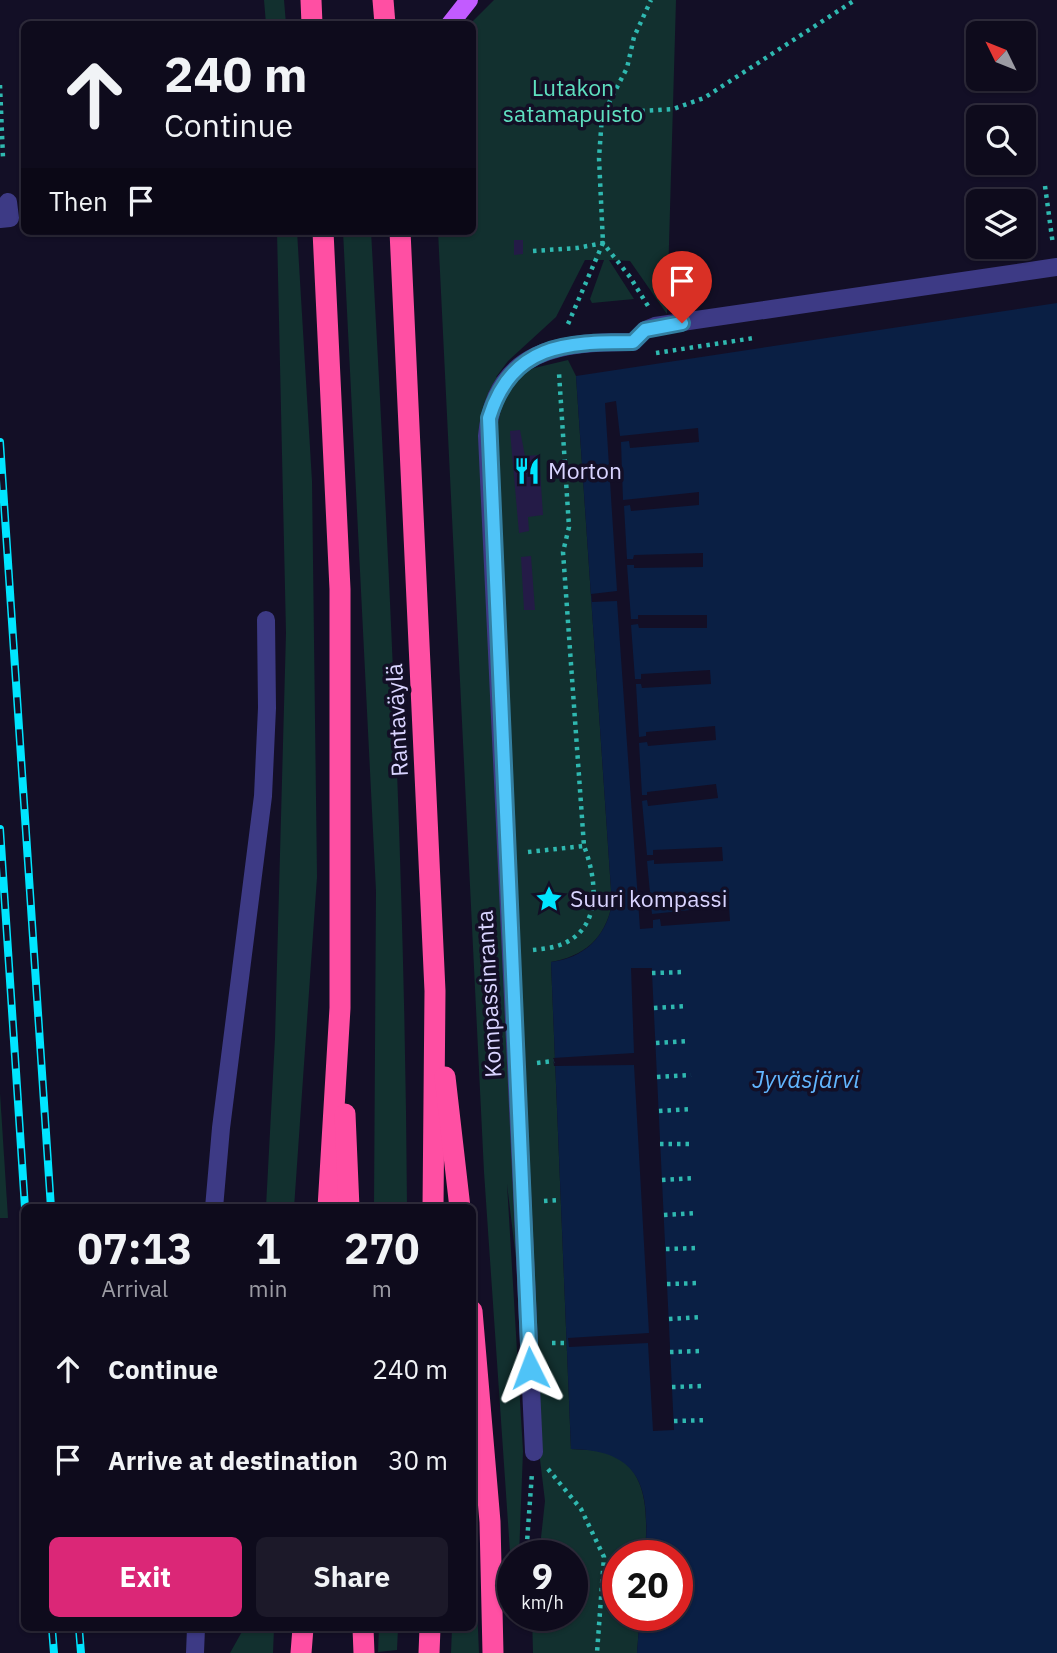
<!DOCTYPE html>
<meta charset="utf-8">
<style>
:root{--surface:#0e0b1c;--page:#1c1929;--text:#f1f3f6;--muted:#9b9ba3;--line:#2e2b3b;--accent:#db2777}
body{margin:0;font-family:"IBM Plex Sans",sans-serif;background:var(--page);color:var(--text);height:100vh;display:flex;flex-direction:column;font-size:26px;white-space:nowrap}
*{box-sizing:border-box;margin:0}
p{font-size:23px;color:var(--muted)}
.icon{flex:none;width:38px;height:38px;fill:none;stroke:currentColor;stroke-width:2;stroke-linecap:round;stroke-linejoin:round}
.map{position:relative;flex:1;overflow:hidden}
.details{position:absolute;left:21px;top:1204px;width:455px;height:427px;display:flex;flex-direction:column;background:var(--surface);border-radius:10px;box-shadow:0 2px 5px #0004,0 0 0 2px var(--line)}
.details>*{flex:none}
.guide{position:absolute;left:21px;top:21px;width:455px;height:214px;border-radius:10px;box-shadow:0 2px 5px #0004,0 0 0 2px var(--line);background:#0e0b1c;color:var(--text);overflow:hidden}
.needle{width:46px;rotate:313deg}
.buttons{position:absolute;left:966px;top:21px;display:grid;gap:14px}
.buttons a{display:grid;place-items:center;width:70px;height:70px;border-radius:10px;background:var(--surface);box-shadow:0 2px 5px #0004,0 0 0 2px var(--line);font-size:35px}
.speed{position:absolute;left:497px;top:1540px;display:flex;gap:14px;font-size:35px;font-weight:700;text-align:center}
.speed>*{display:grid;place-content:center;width:91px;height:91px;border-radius:50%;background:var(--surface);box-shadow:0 2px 5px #0004,0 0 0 2px var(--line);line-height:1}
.speed small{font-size:18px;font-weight:400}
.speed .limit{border:10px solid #d22;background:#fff;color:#111}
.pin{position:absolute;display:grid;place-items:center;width:60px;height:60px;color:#fff;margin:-72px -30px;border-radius:50% 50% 50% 0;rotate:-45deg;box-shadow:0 0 7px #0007}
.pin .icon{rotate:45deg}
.me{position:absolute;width:77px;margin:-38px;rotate:357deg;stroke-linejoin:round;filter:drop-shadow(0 0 5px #0008)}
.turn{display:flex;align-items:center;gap:24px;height:147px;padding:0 28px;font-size:32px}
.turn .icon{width:91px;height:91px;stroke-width:2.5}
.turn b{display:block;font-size:49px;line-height:60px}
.then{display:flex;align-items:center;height:66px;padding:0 28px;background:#0003;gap:14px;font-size:26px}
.eta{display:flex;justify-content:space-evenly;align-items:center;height:119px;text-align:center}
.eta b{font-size:42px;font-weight:800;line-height:49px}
.button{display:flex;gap:14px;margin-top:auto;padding:14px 28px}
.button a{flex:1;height:80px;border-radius:10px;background:var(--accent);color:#fff;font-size:28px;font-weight:800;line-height:80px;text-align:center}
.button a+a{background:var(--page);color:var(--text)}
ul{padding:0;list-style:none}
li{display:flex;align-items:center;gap:21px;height:91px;padding:0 28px}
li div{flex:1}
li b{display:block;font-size:26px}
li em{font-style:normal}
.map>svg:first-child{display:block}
.green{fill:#12302f}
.water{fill:#0a1f44}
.pier{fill:#130f26}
.building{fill:#241b47}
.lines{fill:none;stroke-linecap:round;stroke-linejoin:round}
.path{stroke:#2fb8b0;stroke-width:4.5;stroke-dasharray:3.5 5;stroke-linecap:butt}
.minor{stroke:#3d3a85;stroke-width:18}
.major{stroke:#c25bff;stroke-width:18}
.highway{stroke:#ff4fa3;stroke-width:21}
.rail-casing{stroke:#00e5ff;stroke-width:8}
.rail{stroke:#130f26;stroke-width:5;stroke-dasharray:16;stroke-linecap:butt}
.route-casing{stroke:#337fa1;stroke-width:18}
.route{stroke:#4fc3f7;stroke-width:12}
.labels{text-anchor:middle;stroke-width:7;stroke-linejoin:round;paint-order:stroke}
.park-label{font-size:23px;fill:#5fe0c0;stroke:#130f26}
.poi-label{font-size:23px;fill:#d9d4ff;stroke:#130f26;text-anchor:start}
.street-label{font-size:23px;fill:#d9d4ff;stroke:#130f26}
.water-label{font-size:24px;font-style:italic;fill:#62b6ff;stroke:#130f26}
</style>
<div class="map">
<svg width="1057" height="1653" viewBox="0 0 1057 1653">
<rect width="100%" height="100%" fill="#130f26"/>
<g class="green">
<polygon points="264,0 284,0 286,24 266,24"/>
<path d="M 494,0 L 676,0 L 667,314 L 630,261 L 609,260 L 634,299 L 592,303 L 590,299 L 604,260 L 585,260 L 556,317 L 508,361 L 496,377 L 568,360 L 576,376 L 612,904 C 605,939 584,956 551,962 L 571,1449 C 584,1450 597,1449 609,1453 C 651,1469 647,1520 645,1556 L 618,1556 L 618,1615 L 640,1615 L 637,1653 L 533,1653 L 532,1615 L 572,1615 L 572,1556 L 539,1556 L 545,1501 L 507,1184 L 523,1451 L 519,1556 L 513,1556 L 510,1552 L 484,1172 L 438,231 L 472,231 L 472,24 L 470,24 Z"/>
<polygon points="277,231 297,231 312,481 317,877 294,1208 266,1207 275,1038 286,633"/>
<path d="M 343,231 L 371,231 C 389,556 405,882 407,1207 L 374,1207 L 376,891 Z"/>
<polygon points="0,1093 8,1218 0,1218"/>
<polygon points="473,1515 479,1653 451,1653 452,1628 472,1628"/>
<polygon points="244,1628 274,1628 273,1653 230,1653"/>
<polygon points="379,1628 398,1628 397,1650 378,1652"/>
</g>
<path class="water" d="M 1057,303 L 1057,1653 L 637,1653 L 640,1615 L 677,1615 L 677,1556 L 645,1556 C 650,1493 645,1450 571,1449 L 551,962 C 584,958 606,937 612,904 L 576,376 Z"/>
<g class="pier">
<polygon points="616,401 620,436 698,428 699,442 630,448 629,441 621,442 623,500 699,492 699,505 631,511 630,505 624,506 627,559 633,559 634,555 703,553 703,567 634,568 634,565 627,565 631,619 638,619 638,615 707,615 707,628 639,628 638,624 631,625 635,679 641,679 641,674 710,670 711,684 642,688 641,684 636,684 639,737 646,736 646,732 715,726 716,740 648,746 647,742 639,743 642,795 647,795 647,792 716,784 718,798 648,806 647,800 642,801 647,855 653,855 653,850 722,847 723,861 654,864 654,860 647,861 652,914 729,906 730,921 661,926 660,919 653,920 653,928 640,929 617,601 592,602 591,594 617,591 605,403"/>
<polygon points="631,968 652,968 652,973 674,1430 653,1431 648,1343 569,1347 568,1338 649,1333 634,1065 554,1066 553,1058 634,1053"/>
</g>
<g class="building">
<polygon points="514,240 523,240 523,254 514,255"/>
<polygon points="520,430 525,456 539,455 543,515 528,517 529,531 519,533 510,431"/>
<polygon points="531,556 535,610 524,610 521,557"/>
</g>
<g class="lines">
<g class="path">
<polyline points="0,85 3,158"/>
<polyline points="514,119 673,109 704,98 855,0"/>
<polyline points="1045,186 1053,245"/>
<polyline points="1020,192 1021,201"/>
<polyline points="1024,218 1029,249"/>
<polyline points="533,251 577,248 603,243 630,277 648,306"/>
<polyline points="568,324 603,243 599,158 602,116 627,68 634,37 651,0"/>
<polyline points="656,353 754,338"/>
<polyline points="528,852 584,846"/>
<path d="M 533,950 C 542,949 552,948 560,945 C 603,929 597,880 584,846 L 563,552 L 569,527 L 559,373"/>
<polyline points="652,973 685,972"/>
<polyline points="654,1008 687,1006"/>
<polyline points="656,1043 688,1041"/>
<polyline points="537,1063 554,1061"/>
<polyline points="657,1077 691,1075"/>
<polyline points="659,1111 692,1109"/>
<polyline points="660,1144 694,1144"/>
<polyline points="662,1180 695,1178"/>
<polyline points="544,1201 560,1200"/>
<polyline points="664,1215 697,1213"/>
<polyline points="666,1249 698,1248"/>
<polyline points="667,1284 700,1283"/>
<polyline points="669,1319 701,1317"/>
<polyline points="552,1343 566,1343"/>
<polyline points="670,1352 702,1351"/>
<polyline points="672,1387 704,1386"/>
<polyline points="674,1421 708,1420"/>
<polyline points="548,1469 581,1509 604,1557 597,1653"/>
<polyline points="526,1556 532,1473"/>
</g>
<g class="minor">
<polyline points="0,219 10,218 8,202"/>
<polyline points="214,1208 221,1128 263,796 267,708 266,620"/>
<path d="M 534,1452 L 487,436 C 495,348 561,342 633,342 L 645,330 L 655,326 L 1057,267"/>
<polyline points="195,1653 196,1628"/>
</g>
<polyline class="major" points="450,24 469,0"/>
<g class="highway">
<polyline points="311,0 312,24"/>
<polyline points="383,0 385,24"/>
<polyline points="323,231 340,589 340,1008 328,1208"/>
<polyline points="400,231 435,991 433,1208"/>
<polyline points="445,1077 460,1208"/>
<polyline points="345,1114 349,1208"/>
<polyline points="472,1311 490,1522 493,1653"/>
<polyline points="363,1628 364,1653"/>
<polyline points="301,1653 303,1628"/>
<polyline points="429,1653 430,1628"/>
</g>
<defs>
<g id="rail">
<polyline points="0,442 51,1208"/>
<polyline points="0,829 25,1208"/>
<polyline points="52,1628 54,1653"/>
<polyline points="79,1628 81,1653"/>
</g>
</defs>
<use href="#rail" class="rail-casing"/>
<use href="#rail" class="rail"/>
</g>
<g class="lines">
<defs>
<path id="route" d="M 530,1368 L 489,418 C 512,344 565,342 633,342 L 645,330 L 682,323"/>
</defs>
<use href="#route" class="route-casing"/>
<use href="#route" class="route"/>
</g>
<defs>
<symbol id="restaurant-bare" viewBox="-9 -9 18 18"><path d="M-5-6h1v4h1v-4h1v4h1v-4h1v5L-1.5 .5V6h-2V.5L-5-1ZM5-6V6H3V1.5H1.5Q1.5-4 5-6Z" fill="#00e5ff" stroke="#130f26" stroke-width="2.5" paint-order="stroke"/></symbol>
<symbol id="sight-bare" viewBox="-9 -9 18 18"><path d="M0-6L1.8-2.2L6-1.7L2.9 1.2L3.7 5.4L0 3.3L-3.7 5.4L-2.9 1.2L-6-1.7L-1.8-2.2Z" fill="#00e5ff" stroke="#130f26" stroke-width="2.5" paint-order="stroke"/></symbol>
</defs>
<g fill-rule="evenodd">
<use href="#restaurant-bare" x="508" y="452" width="38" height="38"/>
<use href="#sight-bare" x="530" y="880" width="38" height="38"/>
</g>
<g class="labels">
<g class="park-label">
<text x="573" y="96">Lutakon<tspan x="573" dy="26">satamapuisto</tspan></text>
</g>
<g class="poi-label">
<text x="548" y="479">Morton</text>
<text x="570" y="907">Suuri kompassi</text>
</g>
<g class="street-label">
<text transform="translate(397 720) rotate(-93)" y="8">Rantaväylä</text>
<text transform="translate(489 994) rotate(-93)" y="8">Kompassinranta</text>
</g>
<g class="water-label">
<text x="806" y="1088">Jyväsjärvi</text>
</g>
</g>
</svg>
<div class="buttons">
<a><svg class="needle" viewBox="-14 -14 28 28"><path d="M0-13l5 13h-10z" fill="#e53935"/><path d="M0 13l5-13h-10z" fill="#9b9ba3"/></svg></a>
<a><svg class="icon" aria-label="search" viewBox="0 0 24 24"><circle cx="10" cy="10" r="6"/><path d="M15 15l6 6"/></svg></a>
<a><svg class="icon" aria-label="layers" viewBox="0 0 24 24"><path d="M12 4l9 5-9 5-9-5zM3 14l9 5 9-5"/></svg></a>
</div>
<div class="speed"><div>9<small>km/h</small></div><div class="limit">20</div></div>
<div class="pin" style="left:682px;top:323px;background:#d93025"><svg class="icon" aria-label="arrive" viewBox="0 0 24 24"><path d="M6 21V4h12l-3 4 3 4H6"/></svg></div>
<svg class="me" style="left:530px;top:1368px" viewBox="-20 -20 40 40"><path d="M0-17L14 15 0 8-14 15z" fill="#4fc3f7" stroke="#fff" stroke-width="4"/></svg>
<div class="guide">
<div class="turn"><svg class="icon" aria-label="ahead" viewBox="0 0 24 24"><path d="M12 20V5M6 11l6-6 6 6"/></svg><div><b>240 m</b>Continue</div></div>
<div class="then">Then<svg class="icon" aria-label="arrive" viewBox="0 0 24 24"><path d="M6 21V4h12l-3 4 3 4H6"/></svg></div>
</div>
<section class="details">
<div class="eta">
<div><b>07:13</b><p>Arrival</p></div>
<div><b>1</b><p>min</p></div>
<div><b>270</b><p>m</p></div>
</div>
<ul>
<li><svg class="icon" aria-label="ahead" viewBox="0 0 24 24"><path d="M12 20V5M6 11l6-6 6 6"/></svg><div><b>Continue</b></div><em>240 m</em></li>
<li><svg class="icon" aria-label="arrive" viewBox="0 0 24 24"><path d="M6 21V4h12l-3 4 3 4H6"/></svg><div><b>Arrive at destination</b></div><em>30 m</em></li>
</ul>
<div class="button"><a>Exit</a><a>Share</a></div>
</section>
</div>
